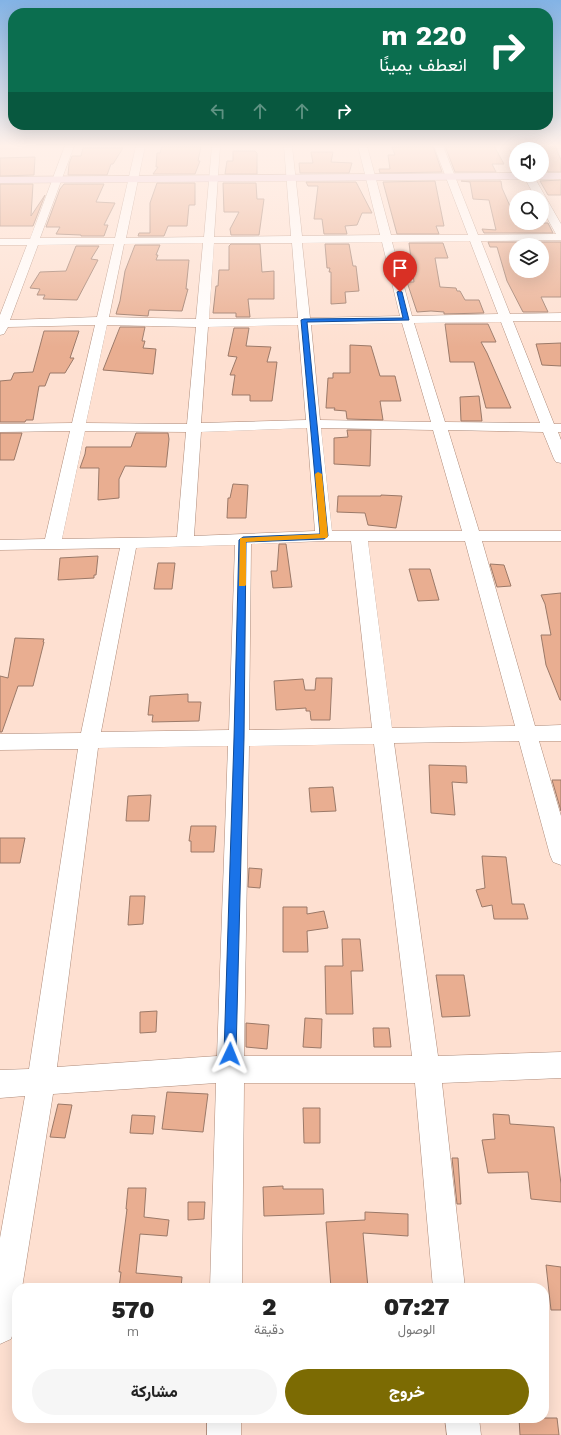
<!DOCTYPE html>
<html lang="ar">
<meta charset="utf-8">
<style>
:root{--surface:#fff;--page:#f6f6f6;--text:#222;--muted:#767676;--accent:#7c6b03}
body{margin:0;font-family:"Work Sans",Vazirmatn,sans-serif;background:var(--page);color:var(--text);direction:rtl;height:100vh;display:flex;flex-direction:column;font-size:15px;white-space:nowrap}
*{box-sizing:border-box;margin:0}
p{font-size:13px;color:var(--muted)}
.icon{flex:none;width:22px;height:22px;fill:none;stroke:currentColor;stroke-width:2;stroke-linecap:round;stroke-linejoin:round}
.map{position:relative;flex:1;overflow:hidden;direction:ltr}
.details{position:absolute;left:12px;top:1283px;width:537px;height:140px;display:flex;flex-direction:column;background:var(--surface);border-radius:16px;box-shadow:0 4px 16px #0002;direction:rtl}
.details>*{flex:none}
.guide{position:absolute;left:8px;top:8px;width:545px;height:122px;border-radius:16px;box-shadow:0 4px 16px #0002;direction:rtl;background:#0b6e4f;color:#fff;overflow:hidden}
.buttons{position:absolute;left:509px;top:142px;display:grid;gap:8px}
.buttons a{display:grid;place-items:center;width:40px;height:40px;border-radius:50%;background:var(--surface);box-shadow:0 4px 16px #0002;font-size:20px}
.pin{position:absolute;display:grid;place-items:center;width:34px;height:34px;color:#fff;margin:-41px -17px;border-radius:50% 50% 50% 0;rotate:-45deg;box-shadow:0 0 4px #0007}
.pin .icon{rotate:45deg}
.me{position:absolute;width:44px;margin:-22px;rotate:2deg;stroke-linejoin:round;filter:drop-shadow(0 0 3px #0008)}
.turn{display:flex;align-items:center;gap:14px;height:84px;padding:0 20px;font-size:18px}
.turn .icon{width:52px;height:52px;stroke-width:2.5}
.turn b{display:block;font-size:28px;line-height:34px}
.lanes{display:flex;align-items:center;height:38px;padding:0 20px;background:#0003;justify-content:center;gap:20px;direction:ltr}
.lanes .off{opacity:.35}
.eta{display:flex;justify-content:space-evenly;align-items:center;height:68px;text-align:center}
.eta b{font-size:24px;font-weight:800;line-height:28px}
.button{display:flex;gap:8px;margin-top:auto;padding:8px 20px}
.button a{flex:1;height:46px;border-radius:24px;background:var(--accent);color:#fff;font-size:16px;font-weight:800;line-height:46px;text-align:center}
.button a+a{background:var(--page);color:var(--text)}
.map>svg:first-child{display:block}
.building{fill:#e9ae91;stroke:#9b7968;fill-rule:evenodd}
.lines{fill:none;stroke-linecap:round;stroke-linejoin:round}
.street-casing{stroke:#ae8b7a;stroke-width:1}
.secondary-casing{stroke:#ae8b7a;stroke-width:1}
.street{fill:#fff;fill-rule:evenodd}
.secondary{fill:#edd2e9;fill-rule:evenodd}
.route{fill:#1a73e8;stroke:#114b97}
.slow{fill:#f59e0b}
</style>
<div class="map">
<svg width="561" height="1435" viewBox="0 0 561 1435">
<rect width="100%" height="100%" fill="#fee0d1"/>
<g class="building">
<polygon points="162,146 201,146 198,161 200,161 195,174 153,174 158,167 156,167 157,153 160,153"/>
<polygon points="420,146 433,146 442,172 380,173 379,169 390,169 388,155 395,155 392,147"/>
<polygon points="445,146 494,146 504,164 492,164 496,172 455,172"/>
<polygon points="533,146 555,146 561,160 561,172 548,172 542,162 542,149 534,149"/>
<polygon points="83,148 123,148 113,164 111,164 107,175 68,175 69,164 72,156 81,156"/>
<polygon points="233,151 255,151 257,153 257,174 225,174 227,161 233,161"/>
<polygon points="311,152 333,152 331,162 352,163 349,173 300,173 299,163 313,163"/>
<polygon points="35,157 34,175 0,176 0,158"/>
<polygon points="561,180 561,195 548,195 540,181"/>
<polygon points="435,181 444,226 436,226 439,234 397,234 383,182"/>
<polygon points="461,181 501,181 502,188 513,213 516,213 516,223 548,223 553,233 484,233 482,229 496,230 489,200 473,199 470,182"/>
<polygon points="306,182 356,182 372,213 362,213 357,225 345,226 347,234 324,234 322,219 314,219 318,186 308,186"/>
<polygon points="157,183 195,183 195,205 189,205 187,226 168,226 164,236 138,236 139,233 150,233 150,203"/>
<polygon points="223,183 256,183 257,199 264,199 259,235 231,235 230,229 239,212 224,212"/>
<polygon points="0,184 33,184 31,216 45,195 33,226 0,226"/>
<polygon points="64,184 104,184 96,202 115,203 104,225 108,225 104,236 81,236 81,235 56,234 60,227 46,227 60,189"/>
<path d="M 488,242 L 561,242 L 561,297 L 541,297 L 548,312 L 523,312 L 507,281 L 497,247 L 490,247 ZM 516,245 L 542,245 L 542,271 L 516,271 Z"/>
<polygon points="409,243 443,243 448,258 435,258 440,287 456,288 457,291 460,291 465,300 479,300 484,313 444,314 444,312 431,311 417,312 407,282 414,282"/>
<polygon points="231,244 260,244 262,272 274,271 274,299 248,299 250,317 236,317 236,313 213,313 216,286 218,286 219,270 229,270 229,246"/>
<polygon points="325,244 349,244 353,266 356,266 359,291 345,292 346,303 331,304 331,272 329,272 330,268 327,268"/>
<polygon points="135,245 160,245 156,255 158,255 156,260 189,260 186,289 188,289 182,311 149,310 148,316 116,314 120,301 125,271"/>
<polygon points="76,246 99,246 91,259 98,260 77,300 43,299 45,295 37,295 40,289 30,288 40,272 66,271"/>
<polygon points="445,324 488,324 496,342 481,342 487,353 511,408 486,408 474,362 450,362"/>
<polygon points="120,327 145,327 142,341 145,341 143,348 156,349 153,374 103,370"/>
<polygon points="234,328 249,328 246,346 271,347 267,362 277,362 272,401 250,401 250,395 232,395 235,375 230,375 237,357 228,356"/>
<polygon points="44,331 79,331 70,358 74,358 65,373 50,373 45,386 39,386 33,420 26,420 25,422 0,422 0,381 11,380 14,373 33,372"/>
<polygon points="561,343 561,366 542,365 536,344"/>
<polygon points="350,345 371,346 380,376 395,376 401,401 380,401 383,420 347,419 346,411 334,410 335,408 326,408 328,378 333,378 333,373 350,373"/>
<polygon points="479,396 482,421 461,421 460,397"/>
<polygon points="347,430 371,430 370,466 334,464 334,438 348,437"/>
<polygon points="0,433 22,433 14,460 0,460"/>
<polygon points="136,433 168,433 169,439 166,467 125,466 119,479 119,498 98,500 99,468 80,468 85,454 86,447 131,447"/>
<polygon points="233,484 248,485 246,518 227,518 228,498 230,498"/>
<polygon points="381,495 402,496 396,528 368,525 365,513 337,512 338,496 381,496"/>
<polygon points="279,544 286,544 292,587 273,588 271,571 277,571"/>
<polygon points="98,556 96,575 94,575 94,578 58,580 60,558"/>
<polygon points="158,563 175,563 172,589 154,589"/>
<polygon points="490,564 504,565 511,586 497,587"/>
<polygon points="409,569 430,569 439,600 418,601"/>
<polygon points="561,593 561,700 560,700 546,665 541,635 551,635 545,604 541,595"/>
<polygon points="15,638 44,639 43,642 44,642 33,686 18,686 2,732 0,732 0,676 8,678"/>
<polygon points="316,678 332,678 330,720 311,720 310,711 306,711 306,708 276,710 274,681 303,679 305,690 315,690"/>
<polygon points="188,694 188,702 201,702 199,721 152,722 153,715 148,715 150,696"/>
<polygon points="429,765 466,766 467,783 452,782 455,815 431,813"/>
<polygon points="552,780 561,780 561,811"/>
<polygon points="333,787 336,811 311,812 309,788"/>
<polygon points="151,795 149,821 126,821 128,796"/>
<polygon points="191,826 216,826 214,852 191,852 191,841 189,841"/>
<polygon points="0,838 25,838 20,863 0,863"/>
<polygon points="482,856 506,857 512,904 524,904 528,919 494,919 492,905 482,907 476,890 485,888"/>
<polygon points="249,868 262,869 260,888 248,887"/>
<polygon points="130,896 145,896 143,924 128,925"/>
<polygon points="283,907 307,907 307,914 324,911 328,928 307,931 308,952 283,952"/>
<polygon points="342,939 360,939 363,971 351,971 353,1014 326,1014 325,966 343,966"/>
<polygon points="436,975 464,975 470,1016 442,1017"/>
<polygon points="157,1011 156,1032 140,1033 140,1012"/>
<polygon points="305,1018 322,1019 321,1048 303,1047"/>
<polygon points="246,1023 269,1025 267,1049 246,1047"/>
<polygon points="373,1028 389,1028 391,1047 374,1047"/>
<polygon points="167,1092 208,1094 203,1132 162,1129"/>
<polygon points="58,1104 72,1105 65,1138 50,1137"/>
<polygon points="303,1108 320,1108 320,1143 304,1143"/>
<polygon points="493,1114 509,1115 510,1124 554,1127 561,1184 561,1202 531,1199 528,1172 488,1173 482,1140 495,1139"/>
<polygon points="132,1115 155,1116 153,1134 130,1133"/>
<polygon points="452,1158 458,1158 461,1204 457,1204"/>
<polygon points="283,1186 283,1189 323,1189 324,1214 264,1216 263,1187"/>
<polygon points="128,1188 146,1188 144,1217 169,1220 167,1236 140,1234 136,1273 182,1277 181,1288 119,1288 121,1272 119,1272 127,1209 126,1209"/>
<polygon points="188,1202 205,1202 204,1219 188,1220"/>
<polygon points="365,1212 408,1214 408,1236 363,1233 368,1288 331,1288 326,1222 365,1220"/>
<polygon points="546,1265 561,1267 561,1310 551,1310"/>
<polygon points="519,1418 557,1418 559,1435 520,1435"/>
</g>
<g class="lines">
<defs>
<g id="street">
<path d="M 65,146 L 74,146 L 40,238 L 115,238 L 136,146 L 145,146 L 126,238 L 204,237 L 212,146 L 220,146 L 214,237 L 291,236 L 284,146 L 292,146 L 302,236 L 380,235 L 358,146 L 367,146 L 391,235 L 468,235 L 434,146 L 443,146 L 478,235 L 556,234 L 542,209 L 542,197 L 535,197 L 523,175 L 533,175 L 561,224 L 561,240 L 481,241 L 510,314 L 561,313 L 561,321 L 513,321 L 554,424 L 561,424 L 561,432 L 558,432 L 561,440 L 561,463 L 556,462 L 554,459 L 543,432 L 448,430 L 479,531 L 561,531 L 561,541 L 482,541 L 535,726 L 561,725 L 561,741 L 539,741 L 561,816 L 561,865 L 553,862 L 550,855 L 519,741 L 394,743 L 438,1056 L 561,1052 L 561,1078 L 442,1083 L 465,1288 L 433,1288 L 415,1083 L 244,1083 L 242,1288 L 210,1288 L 216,1083 L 53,1094 L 22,1288 L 17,1288 L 17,1321 L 11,1339 L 0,1344 L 0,1238 L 25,1096 L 0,1098 L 0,1070 L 29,1069 L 78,749 L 0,750 L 0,734 L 81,733 L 120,548 L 0,550 L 0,540 L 45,539 L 70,431 L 0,432 L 0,424 L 72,423 L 95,325 L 8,327 L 4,334 L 0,335 L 0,315 L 27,245 L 0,245 L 0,239 L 30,239 ZM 470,241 L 498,314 L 412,316 L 392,242 ZM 382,242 L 400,316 L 310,318 L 302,243 ZM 203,243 L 196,319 L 109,317 L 124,244 ZM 214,243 L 292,243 L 298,318 L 209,319 ZM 114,244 L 97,317 L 10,320 L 38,245 ZM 501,322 L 540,423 L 445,422 L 414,323 ZM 402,323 L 431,422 L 320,420 L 311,325 ZM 107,325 L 196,327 L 187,424 L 86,423 ZM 298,325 L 306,420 L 201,423 L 208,327 ZM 307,428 L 315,531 L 194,536 L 201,432 ZM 321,428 L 433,430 L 462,531 L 332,531 ZM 85,431 L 186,432 L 177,537 L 62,539 ZM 324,541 L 351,541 L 372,728 L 249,730 L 251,544 ZM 368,541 L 465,541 L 515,726 L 392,728 ZM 235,545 L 229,730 L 101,732 L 136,548 ZM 374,744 L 412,1056 L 244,1056 L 249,746 ZM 228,746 L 217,1056 L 57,1067 L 98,748 Z"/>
<polygon points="508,146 517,146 518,149 516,149 516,157 513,156"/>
<rect x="207" y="1418" width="34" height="17"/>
<polygon points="445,1418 479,1418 481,1435 447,1435"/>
</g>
<polygon id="secondary" points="516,173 516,175 542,175 542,173 561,173 561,179 0,183 0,177"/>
</defs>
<use href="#street" class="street-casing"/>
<use href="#secondary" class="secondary-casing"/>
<use href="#street" class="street"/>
<use href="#secondary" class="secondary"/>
</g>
<linearGradient id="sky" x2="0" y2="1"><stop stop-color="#83b3e5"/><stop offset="0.42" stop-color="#fff1ea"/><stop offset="1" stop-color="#fff1ea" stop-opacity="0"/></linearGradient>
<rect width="561" height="347" fill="url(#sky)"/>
<polygon class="route" points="400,291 402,292 409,320 307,322 328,536 324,539 246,542 244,738 236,1054 234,1058 230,1060 226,1058 224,1054 234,738 239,540 243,537 320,534 301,320 304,319 403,318 397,292"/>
<polygon class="slow" points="318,472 322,474 328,536 327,538 246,542 246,585 245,586 239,586 240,538 320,534 315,474"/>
</svg>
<div class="buttons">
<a><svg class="icon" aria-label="sound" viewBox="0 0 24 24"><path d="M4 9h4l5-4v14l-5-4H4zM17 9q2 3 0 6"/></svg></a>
<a><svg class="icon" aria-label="search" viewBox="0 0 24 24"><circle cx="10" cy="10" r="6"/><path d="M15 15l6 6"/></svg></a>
<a><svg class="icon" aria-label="layers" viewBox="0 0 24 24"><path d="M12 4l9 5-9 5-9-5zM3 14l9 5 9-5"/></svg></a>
</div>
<div class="pin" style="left:400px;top:292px;background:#d93025"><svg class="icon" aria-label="arrive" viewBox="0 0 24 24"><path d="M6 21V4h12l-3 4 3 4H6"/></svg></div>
<svg class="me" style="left:230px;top:1054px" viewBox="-20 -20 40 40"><path d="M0-17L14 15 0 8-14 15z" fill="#1a73e8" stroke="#fff" stroke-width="4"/></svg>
<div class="guide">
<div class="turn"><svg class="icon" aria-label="right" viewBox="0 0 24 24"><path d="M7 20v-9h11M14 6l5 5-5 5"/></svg><div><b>220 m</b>انعطف يمينًا</div></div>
<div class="lanes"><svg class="icon off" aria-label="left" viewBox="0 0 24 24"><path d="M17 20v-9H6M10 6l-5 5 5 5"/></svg><svg class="icon off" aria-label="ahead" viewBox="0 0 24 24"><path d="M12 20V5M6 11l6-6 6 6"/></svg><svg class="icon off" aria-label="ahead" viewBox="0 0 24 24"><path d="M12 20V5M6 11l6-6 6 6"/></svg><svg class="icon" aria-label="right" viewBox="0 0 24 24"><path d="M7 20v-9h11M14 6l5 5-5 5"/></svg></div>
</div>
<section class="details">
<div class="eta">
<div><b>07:27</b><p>الوصول</p></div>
<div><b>2</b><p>دقيقة</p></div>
<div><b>570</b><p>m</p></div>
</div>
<div class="button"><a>خروج</a><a>مشاركة</a></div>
</section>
</div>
